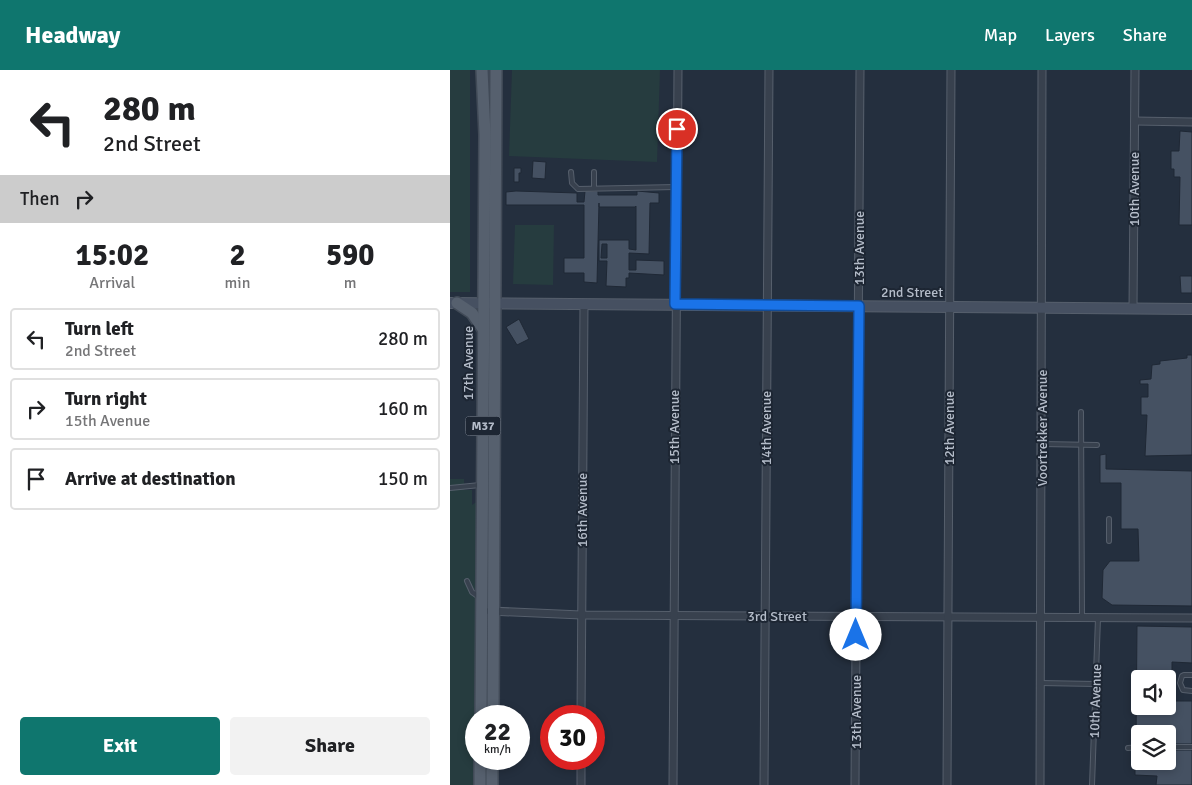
<!DOCTYPE html>
<style>
:root{--surface:#fff;--page:#f2f2f2;--text:#202124;--muted:#757577;--line:#e0e0e0;--accent:#0f766e}
body{margin:0;font-family:Signika,sans-serif;background:var(--page);color:var(--text);height:100vh;display:flex;flex-direction:column;font-size:19px;white-space:nowrap}
*{box-sizing:border-box;margin:0}
p{font-size:16px;color:var(--muted)}
.icon{flex:none;width:28px;height:28px;fill:none;stroke:currentColor;stroke-width:2;stroke-linecap:round;stroke-linejoin:round}
.map{position:relative;flex:1;overflow:hidden}
.side{display:flex;flex-direction:column;background:var(--surface);width:450px}
.side>*{flex:none}
.guide{background:#fff;color:var(--text);overflow:hidden}
.buttons{position:absolute;left:681px;top:600px;display:grid;gap:10px}
.buttons a{display:grid;place-items:center;width:45px;height:45px;border-radius:5px;background:var(--surface);box-shadow:0 2px 8px #0003;font-size:25px}
.speed{position:absolute;left:15px;top:635px;display:flex;gap:10px;font-size:25px;font-weight:700;text-align:center}
.speed>*{display:grid;place-content:center;width:65px;height:65px;border-radius:50%;background:var(--surface);box-shadow:0 2px 8px #0003;line-height:1}
.speed small{font-size:12px;font-weight:400}
.speed .limit{border:8px solid #d22;background:#fff;color:#111}
.pin{position:absolute;display:grid;place-items:center;width:42px;height:42px;color:#fff;margin:-21px;border:2px solid #fff;border-radius:50%;box-shadow:0 1px 5px #0007}
.me{position:absolute;width:55px;margin:-28px;rotate:0deg;stroke-linejoin:round;filter:drop-shadow(0 0 4px #0008)}
.turn{display:flex;align-items:center;gap:18px;height:105px;padding:0 20px;font-size:22px}
.turn .icon{width:65px;height:65px;stroke-width:2.5}
.turn b{display:block;font-size:35px;line-height:42px}
.then{display:flex;align-items:center;height:48px;padding:0 20px;background:#0003;gap:10px;font-size:19px}
.eta{display:flex;justify-content:space-evenly;align-items:center;height:85px;text-align:center}
.eta b{font-size:30px;font-weight:700;line-height:35px}
.action{display:flex;gap:10px;margin-top:auto;padding:10px 20px}
.action a{flex:1;height:58px;border-radius:5px;background:var(--accent);color:#fff;font-size:20px;font-weight:700;line-height:58px;text-align:center}
.action a+a{background:var(--page);color:var(--text)}
ul{padding:0;list-style:none}
li{display:flex;align-items:center;gap:15px;height:62px;margin:0 10px 8px;padding:0 10px;border:2px solid var(--line);border-radius:5px}
li div{flex:1}
li b{display:block;font-size:19px}
li em{font-style:normal}
header{display:flex;align-items:center;gap:30px;box-sizing:border-box;height:70px;padding:0 25px;background:var(--accent);color:#fff}
header strong{font-size:24px}
nav{display:flex;gap:28px;margin-inline-start:auto;font-size:18px}
main{display:flex;flex:1;min-height:0}
.map>svg:first-child{display:block}
.green{fill:#263c3f}
.building{fill:#455162;stroke:#1f2835;fill-rule:evenodd}
.lines{fill:none;stroke-linecap:round;stroke-linejoin:round}
.service-casing{stroke:#565f6c;stroke-width:6}
.minor-casing{stroke:#565f6c;stroke-width:9}
.secondary-casing{stroke:#565f6c;stroke-width:12}
.primary-casing{stroke:#414a57;stroke-width:14}
.service{stroke:#38414e;stroke-width:4}
.minor{stroke:#38414e;stroke-width:7}
.secondary{stroke:#465061;stroke-width:10}
.primary{stroke:#56606e;stroke-width:11}
.route-casing{stroke:#114b97;stroke-width:12}
.route{stroke:#1a73e8;stroke-width:9}
.labels{text-anchor:middle;stroke-width:4;stroke-linejoin:round;paint-order:stroke}
.shield{fill:#1d2633;stroke:#878f9c;stroke-width:1}
.shield-label{font-size:12px;font-weight:bold;fill:#b4bcc9}
.street-label{font-size:14px;fill:#b4bcc9;stroke:#1d2633}
</style>
<header>
<strong>Headway</strong>
<nav><a>Map</a><a>Layers</a><a>Share</a></nav>
</header>
<main>
<section class="side">
<div class="guide">
<div class="turn"><svg class="icon" aria-label="left" viewBox="0 0 24 24"><path d="M17 20v-9H6M10 6l-5 5 5 5"/></svg><div><b>280 m</b>2nd Street</div></div>
<div class="then">Then<svg class="icon" aria-label="right" viewBox="0 0 24 24"><path d="M7 20v-9h11M14 6l5 5-5 5"/></svg></div>
</div>
<div class="eta">
<div><b>15:02</b><p>Arrival</p></div>
<div><b>2</b><p>min</p></div>
<div><b>590</b><p>m</p></div>
</div>
<ul>
<li><svg class="icon" aria-label="left" viewBox="0 0 24 24"><path d="M17 20v-9H6M10 6l-5 5 5 5"/></svg><div><b>Turn left</b><p>2nd Street</p></div><em>280 m</em></li>
<li><svg class="icon" aria-label="right" viewBox="0 0 24 24"><path d="M7 20v-9h11M14 6l5 5-5 5"/></svg><div><b>Turn right</b><p>15th Avenue</p></div><em>160 m</em></li>
<li><svg class="icon" aria-label="arrive" viewBox="0 0 24 24"><path d="M6 21V4h12l-3 4 3 4H6"/></svg><div><b>Arrive at destination</b></div><em>150 m</em></li>
</ul>
<div class="action"><a>Exit</a><a>Share</a></div>
</section>
<div class="map">
<svg width="742" height="715" viewBox="0 0 742 715">
<rect width="100%" height="100%" fill="#242f3e"/>
<g class="green">
<rect x="0" y="0" width="20" height="222"/>
<polygon points="62,0 210,0 207,92 59,86"/>
<polygon points="65,155 104,155 103,215 63,214"/>
<polygon points="0,409 14,409 14,420 22,420 22,435 28,431 23,715 0,715"/>
</g>
<g class="building">
<polygon points="730,61 742,62 742,155 729,155 730,107 724,107 724,99 721,99 721,81 729,81"/>
<polygon points="83,91 96,92 95,109 82,108"/>
<polygon points="64,98 71,98 71,103 69,103 69,112 64,112"/>
<path d="M 66,121 L 127,123 L 127,132 L 134,132 L 135,121 L 148,121 L 148,125 L 187,125 L 187,121 L 209,123 L 209,133 L 200,133 L 199,184 L 179,183 L 179,200 L 186,200 L 186,190 L 214,191 L 214,205 L 179,203 L 179,208 L 176,208 L 176,217 L 156,216 L 157,191 L 149,191 L 149,170 L 179,170 L 179,179 L 186,180 L 186,136 L 185,137 L 149,137 L 149,133 L 147,213 L 134,212 L 134,203 L 114,203 L 114,188 L 134,188 L 134,135 L 56,135 L 56,122 ZM 152,174 L 157,174 L 157,188 L 151,188 Z"/>
<polygon points="730,206 742,206 742,223 731,223"/>
<polygon points="69,249 79,269 67,275 56,257"/>
<polygon points="737,285 742,285 742,385 695,386 697,345 691,345 691,327 698,327 698,314 690,314 690,310 701,309 702,295 710,294 710,291 737,288"/>
<polygon points="656,384 656,399 742,401 742,536 662,535 652,528 653,500 660,491 689,491 688,459 671,459 671,413 650,413 650,385"/>
<path d="M 687,556 L 742,557 L 742,593 L 722,592 L 722,631 L 742,631 L 742,674 L 718,674 L 718,664 L 690,664 L 690,673 L 686,673 ZM 690,609 L 718,609 L 718,636 L 690,636 Z"/>
<polygon points="685,679 690,679 690,691 718,691 718,680 742,680 742,715 706,715 707,706 685,705"/>
</g>
<g class="lines">
<defs>
<g id="service">
<polyline points="121,102 122,113 128,119 226,117"/>
<polyline points="144,118 144,102"/>
<polyline points="631,342 632,548"/>
<polyline points="592,374 647,375"/>
<polyline points="0,418 30,415"/>
<polyline points="659,471 659,449"/>
<polyline points="17,511 22,522 29,527"/>
<polyline points="742,605 734,605 732,606 730,613 733,620 742,621"/>
<polyline points="590,613 646,614"/>
<polyline points="718,677 742,677"/>
<polyline points="678,678 690,677"/>
<polyline points="642,715 648,548"/>
</g>
<g id="minor">
<polyline points="685,51 742,52"/>
<polyline points="683,238 685,0"/>
<polyline points="40,541 131,545 742,548"/>
<polyline points="131,646 134,234"/>
<polyline points="131,715 131,689"/>
<polyline points="223,715 228,0"/>
<polyline points="314,715 319,0"/>
<polyline points="405,715 410,0"/>
<polyline points="497,715 501,0"/>
<polyline points="590,715 592,0"/>
</g>
<polyline id="secondary" points="0,233 742,239"/>
<g id="primary">
<polyline points="7,233 22,243 33,259"/>
<polyline points="31,646 35,65 32,0"/>
<polyline points="43,646 46,0"/>
<polyline points="30,715 30,689"/>
<polyline points="42,715 42,689"/>
</g>
</defs>
<use href="#service" class="service-casing"/>
<use href="#minor" class="minor-casing"/>
<use href="#secondary" class="secondary-casing"/>
<use href="#primary" class="primary-casing"/>
<use href="#service" class="service"/>
<use href="#minor" class="minor"/>
<use href="#secondary" class="secondary"/>
<use href="#primary" class="primary"/>
</g>
<g class="lines">
<defs>
<polyline id="route" points="227,59 225,234 409,236 406,565"/>
</defs>
<use href="#route" class="route-casing"/>
<use href="#route" class="route"/>
</g>
<g class="labels">
<rect class="shield" x="15.5" y="346.5" width="35" height="19" rx="4"/>
<g class="shield-label">
<text x="33" y="360">M37</text>
</g>
<g class="street-label">
<text transform="translate(684 119) rotate(-90)" y="5">10th Avenue</text>
<text transform="translate(409 178) rotate(-90)" y="5">13th Avenue</text>
<text x="462" y="227">2nd Street</text>
<text transform="translate(18 293) rotate(-90)" y="5">17th Avenue</text>
<text transform="translate(224 357) rotate(-90)" y="5">15th Avenue</text>
<text transform="translate(316 358) rotate(-90)" y="5">14th Avenue</text>
<text transform="translate(499 358) rotate(-90)" y="5">12th Avenue</text>
<text transform="translate(592 358) rotate(-90)" y="5">Voortrekker Avenue</text>
<text transform="translate(132 440) rotate(-90)" y="5">16th Avenue</text>
<text x="327" y="551">3rd Street</text>
<text transform="translate(645 631) rotate(-88)" y="5">10th Avenue</text>
<text transform="translate(406 642) rotate(-90)" y="5">13th Avenue</text>
</g>
</g>
</svg>
<div class="buttons">
<a><svg class="icon" aria-label="sound" viewBox="0 0 24 24"><path d="M4 9h4l5-4v14l-5-4H4zM17 9q2 3 0 6"/></svg></a>
<a><svg class="icon" aria-label="layers" viewBox="0 0 24 24"><path d="M12 4l9 5-9 5-9-5zM3 14l9 5 9-5"/></svg></a>
</div>
<div class="speed"><div>22<small>km/h</small></div><div class="limit">30</div></div>
<div class="pin" style="left:227px;top:59px;background:#d93025"><svg class="icon" aria-label="arrive" viewBox="0 0 24 24"><path d="M6 21V4h12l-3 4 3 4H6"/></svg></div>
<svg class="me" style="left:406px;top:565px" viewBox="-20 -20 40 40"><circle r="19" fill="#fff"/><path d="M0-13L10 11 0 6-10 11z" fill="#1a73e8"/></svg>
</div>
</main>
